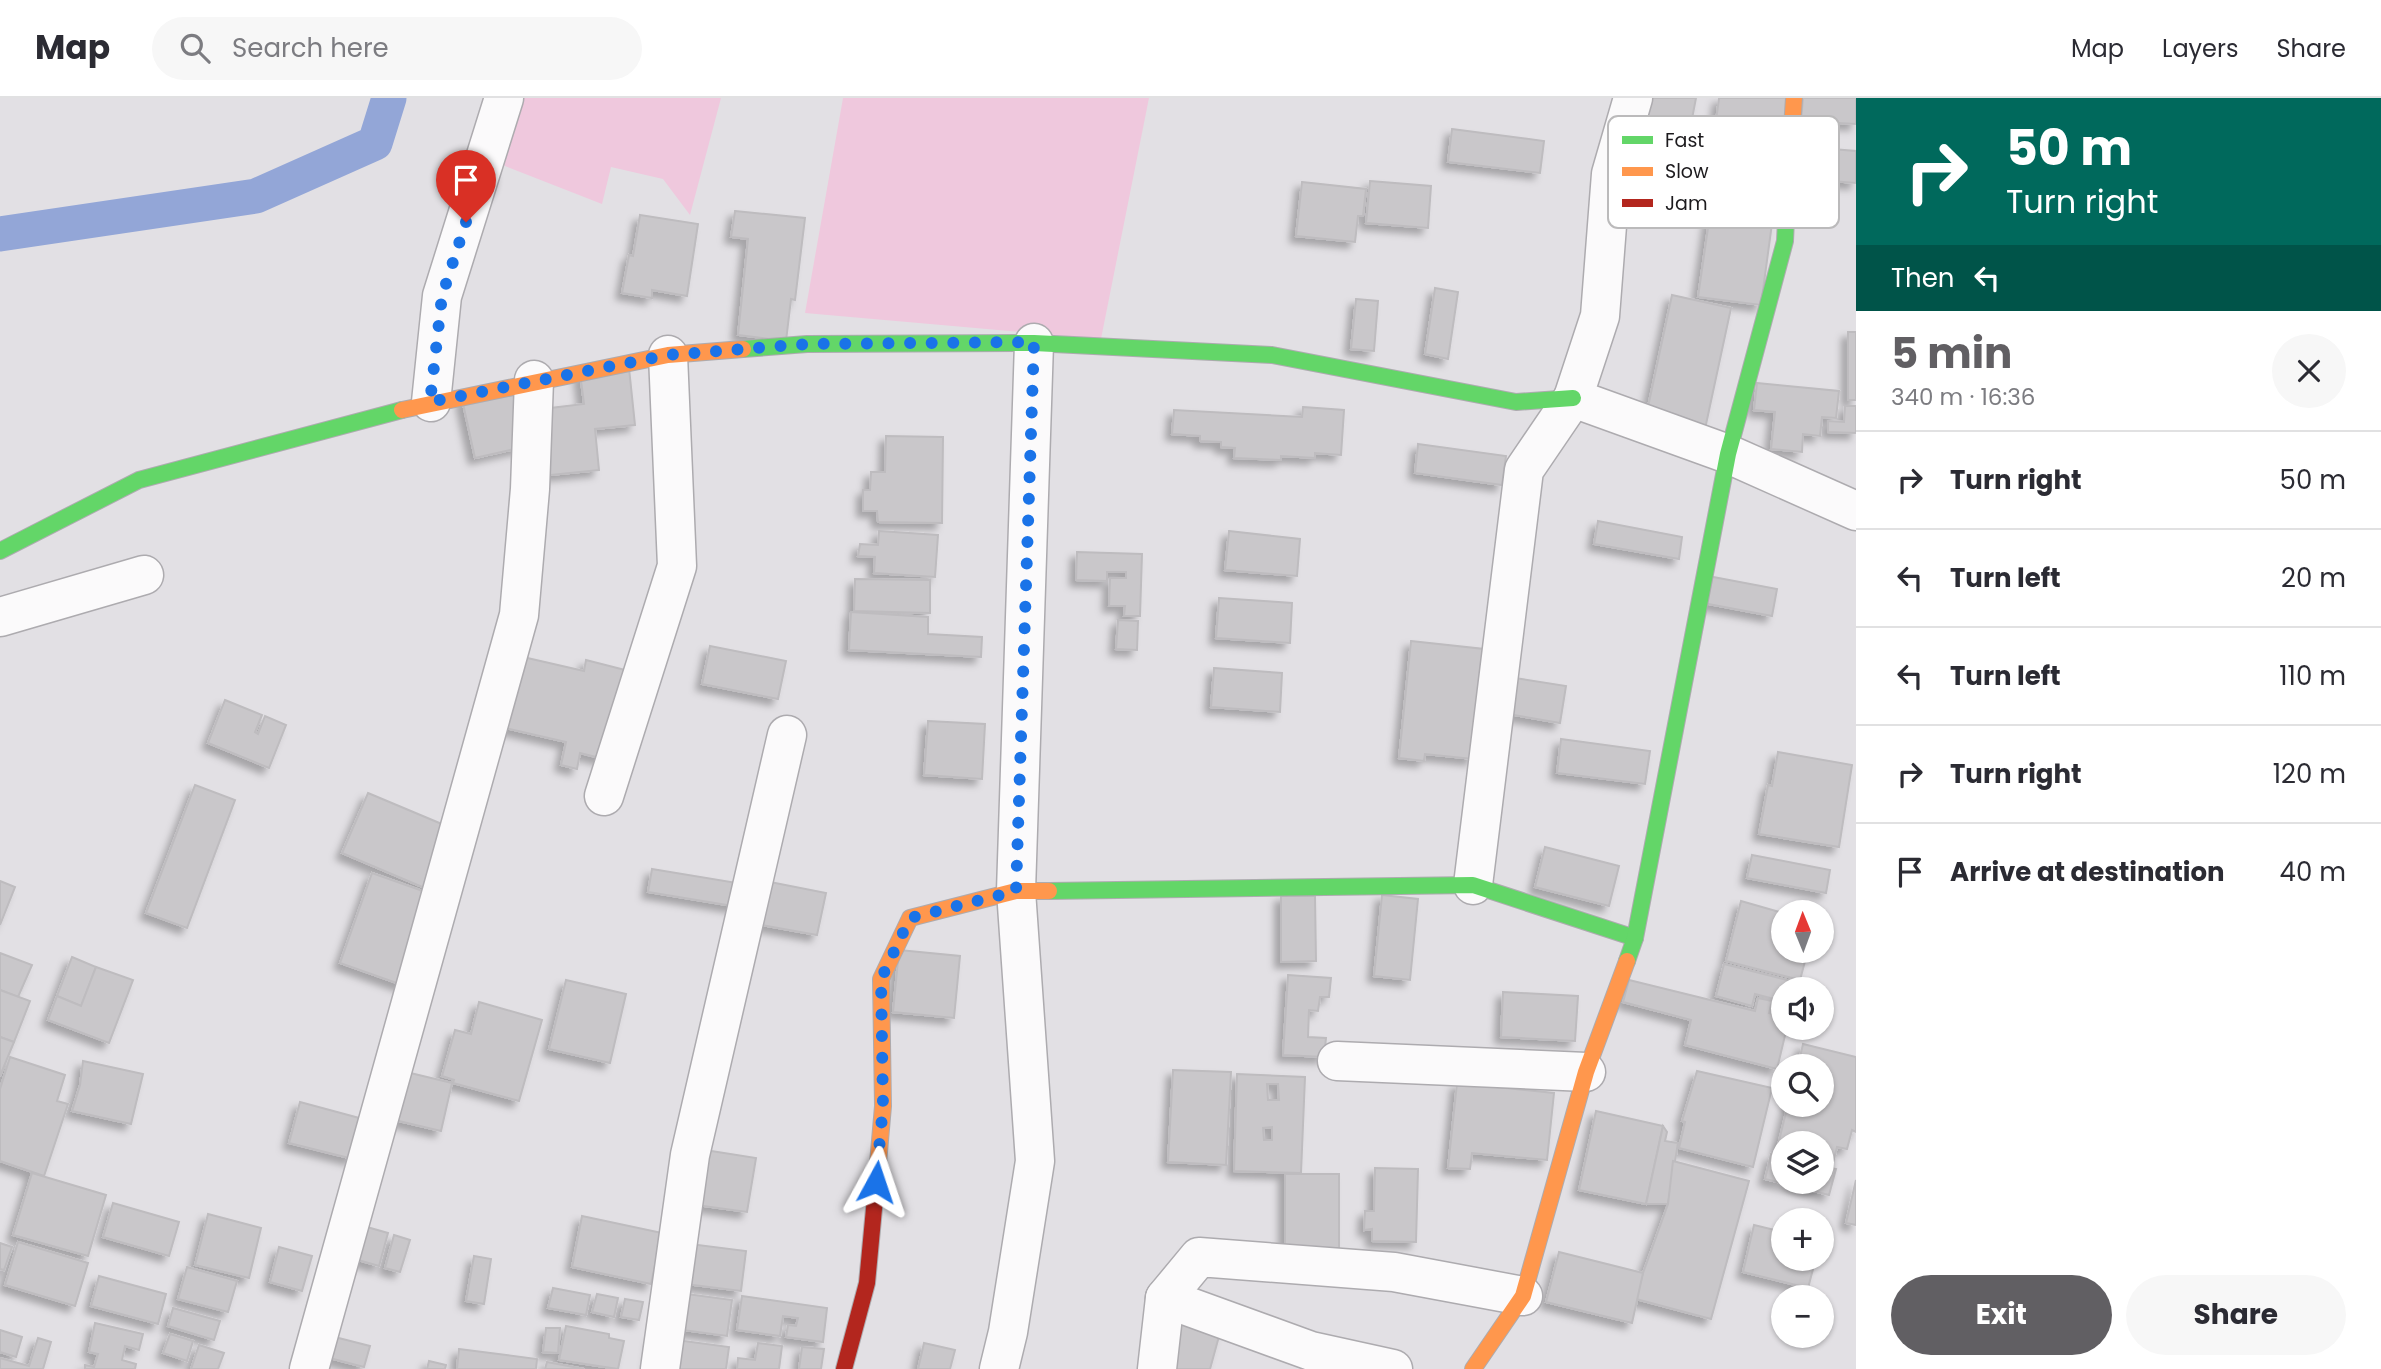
<!DOCTYPE html>
<meta charset="utf-8">
<style>
:root{--surface:#fff;--page:#f7f7f7;--text:#2b2b33;--muted:#7c7c81;--line:#e1e1e2;--accent:#615f63}
body{margin:0;font-family:Poppins,sans-serif;background:var(--page);color:var(--text);height:100vh;display:flex;flex-direction:column;font-size:26px;white-space:nowrap}
*{box-sizing:border-box;margin:0}
p{font-size:23px;color:var(--muted)}
.icon{flex:none;width:38px;height:38px;fill:none;stroke:currentColor;stroke-width:2;stroke-linecap:round;stroke-linejoin:round}
.map{position:relative;flex:1;overflow:hidden}
.drawer{display:flex;flex-direction:column;background:var(--surface);width:525px}
.drawer>*{flex:none}
.top-card{background:#00695c;color:#fff;overflow:hidden}
.needle{width:46px;rotate:359deg}
.controls{position:absolute;left:1771px;top:802px;display:grid;gap:14px}
.controls a{display:grid;place-items:center;width:63px;height:63px;border-radius:50%;background:var(--surface);box-shadow:0 2px 5px #0004;font-size:35px}
.pin{position:absolute;display:grid;place-items:center;width:60px;height:60px;color:#fff;margin:-72px -30px;border-radius:50% 50% 50% 0;rotate:-45deg;box-shadow:0 0 7px #0007}
.pin .icon{rotate:45deg}
.me{position:absolute;width:77px;margin:-38px;rotate:5deg;stroke-linejoin:round;filter:drop-shadow(0 0 5px #0008)}
.turn{display:flex;align-items:center;gap:24px;height:147px;padding:0 35px;font-size:32px}
.turn .icon{width:91px;height:91px;stroke-width:2.5}
.turn b{display:block;font-size:49px;line-height:60px}
.then{display:flex;align-items:center;height:66px;padding:0 35px;background:#0003;gap:14px;font-size:26px}
.round{display:grid;place-items:center;flex:none;width:74px;height:74px;border-radius:37px;background:var(--page)}
.headline{display:flex;align-items:center;justify-content:space-between;height:119px;padding:0 35px}
h1{font-size:42px;font-weight:700;line-height:52px;color:var(--accent)}
.cta{display:flex;gap:14px;margin-top:auto;padding:14px 35px}
.cta a{flex:1;height:80px;border-radius:42px;background:var(--accent);color:#fff;font-size:28px;font-weight:700;line-height:80px;text-align:center}
.cta a+a{background:var(--page);color:var(--text)}
ul{padding:0;list-style:none}
li{display:flex;align-items:center;gap:21px;height:98px;padding:0 35px;border-top:2px solid var(--line)}
li div{flex:1}
li b{display:block;font-size:26px}
li em{font-style:normal}
header{display:flex;align-items:center;gap:42px;box-sizing:border-box;height:98px;padding:0 35px;background:var(--surface);border-bottom:2px solid var(--line)}
header strong{font-size:33px}
nav{display:flex;gap:38px;margin-inline-start:auto;font-size:24px}
.search{width:490px;height:63px;background:var(--page);display:flex;align-items:center;gap:18px;box-sizing:border-box;padding:0 24px;border-radius:38px;color:var(--muted);font-size:26px}
main{display:flex;flex:1;min-height:0}
.map>svg:first-child{display:block}
.green{fill:#efc8dd}
.lines{fill:none;stroke-linecap:round;stroke-linejoin:round}
.canal{stroke:#93a6d7;stroke-width:35}
.building{fill:#c9c7ca;stroke:#bebcbf;stroke-width:2;fill-rule:evenodd;filter:url(#shadow)}
.street-casing{stroke:#adabaf;stroke-width:41}
.fast-casing{stroke:#adabaf;stroke-width:18}
.slow-casing{stroke:#adabaf;stroke-width:18}
.jam-casing{stroke:#adabaf;stroke-width:18}
.street{stroke:#fbfafb;stroke-width:38}
.fast{stroke:#63d668;stroke-width:16}
.slow{stroke:#ff974d;stroke-width:16}
.jam{stroke:#b3261e;stroke-width:16}
.route{stroke:#1a73e8;stroke-width:12;stroke-dasharray:0 21.6}
.key{fill:#fff;stroke:#bbbabb;stroke-width:2}
.key-label{font-size:19px;fill:#1c1a1d}
</style>
<header>
<strong>Map</strong>
<div class="search"><svg class="icon" aria-label="search" viewBox="0 0 24 24"><circle cx="10" cy="10" r="6"/><path d="M15 15l6 6"/></svg>Search here</div>
<nav><a>Map</a><a>Layers</a><a>Share</a></nav>
</header>
<main>
<div class="map">
<svg width="1856" height="1271" viewBox="0 0 1856 1271">
<defs>
<filter id="shadow"><feDropShadow dx="-6" dy="6" stdDeviation="3.5" flood-color="#0004"/></filter>
</defs>
<rect width="100%" height="100%" fill="#e2e0e4"/>
<g class="green">
<polygon points="490,0 721,0 690,117 663,81 611,69 602,106 505,68 478,39"/>
<polygon points="843,0 1149,0 1101,241 805,215"/>
</g>
<g class="lines">
<polyline class="canal" points="0,136 256,98 375,45 389,0"/>
</g>
<g class="building">
<polygon points="1645,0 1696,0 1685,57 1635,48"/>
<polygon points="1719,0 1788,0 1779,70 1711,61"/>
<polygon points="1803,0 1856,0 1856,26 1801,23"/>
<polygon points="1452,31 1544,43 1540,75 1448,64"/>
<polygon points="1794,48 1856,53 1856,85 1791,80"/>
<polygon points="1370,83 1431,88 1428,130 1366,125"/>
<polygon points="1302,84 1366,91 1363,118 1358,118 1355,144 1296,138"/>
<polygon points="1711,109 1773,118 1761,207 1698,199"/>
<polygon points="735,113 805,120 795,202 791,201 786,243 738,237 748,141 731,139"/>
<polygon points="640,117 698,126 687,198 652,192 652,200 622,195 629,157 633,158"/>
<polygon points="1435,190 1458,194 1448,261 1425,256"/>
<polygon points="1672,197 1731,210 1705,331 1646,318"/>
<polygon points="1356,201 1378,203 1374,253 1351,251"/>
<rect x="1848" y="234" width="8" height="68"/>
<polygon points="629,270 635,327 595,331 599,372 541,378 534,312 584,306 580,275"/>
<polygon points="1757,285 1839,293 1836,320 1822,319 1820,338 1803,336 1802,354 1771,351 1775,314 1754,312"/>
<polygon points="514,289 528,348 475,360 462,301"/>
<polygon points="1845,308 1856,308 1856,335 1828,334 1828,323 1844,324"/>
<polygon points="1303,309 1344,312 1341,357 1315,355 1315,360 1281,358 1281,362 1234,360 1235,350 1221,349 1221,344 1200,343 1200,338 1172,336 1174,312 1302,319"/>
<polygon points="886,338 943,339 942,425 878,424 877,413 863,413 863,392 870,392 871,374 885,374"/>
<polygon points="1418,346 1506,358 1502,387 1415,375"/>
<polygon points="1598,423 1682,439 1679,461 1594,446"/>
<polygon points="879,433 938,437 935,479 874,475 875,459 858,458 860,446 878,447"/>
<polygon points="1229,433 1300,441 1297,478 1225,472"/>
<polygon points="1077,454 1142,456 1140,518 1124,518 1125,508 1109,508 1110,480 1126,480 1126,474 1107,474 1107,483 1076,482"/>
<polygon points="1708,478 1777,491 1772,518 1703,505"/>
<polygon points="855,481 930,482 930,515 854,513"/>
<polygon points="1219,500 1292,505 1290,545 1216,540"/>
<polygon points="851,514 928,519 928,536 982,539 981,559 849,552"/>
<polygon points="1118,522 1138,523 1137,552 1116,551"/>
<polygon points="1411,543 1484,551 1473,661 1425,656 1424,663 1399,660"/>
<polygon points="710,548 786,563 778,601 702,586"/>
<polygon points="510,556 584,573 586,562 629,573 608,662 580,655 577,671 561,667 566,644 501,629"/>
<polygon points="1214,570 1282,575 1280,614 1211,609"/>
<polygon points="1496,577 1566,588 1560,625 1491,613"/>
<polygon points="225,602 262,617 255,634 258,636 265,618 286,627 269,670 208,645"/>
<polygon points="928,623 985,626 982,681 924,677"/>
<polygon points="1561,641 1650,653 1645,686 1557,675"/>
<polygon points="1778,654 1852,667 1839,749 1759,736 1768,687 1772,688"/>
<polygon points="195,687 235,702 187,830 146,815"/>
<polygon points="368,695 468,737 427,791 342,755"/>
<polygon points="1545,749 1619,768 1609,808 1535,789"/>
<polygon points="1752,757 1830,772 1826,795 1747,780"/>
<polygon points="652,771 743,786 739,809 648,794"/>
<polygon points="372,775 437,798 405,888 340,865"/>
<polygon points="760,782 826,795 817,837 751,825"/>
<polygon points="0,783 15,789 0,827"/>
<polygon points="1382,797 1418,801 1410,882 1374,878"/>
<polygon points="1281,798 1315,798 1316,863 1281,864"/>
<polygon points="1741,803 1783,815 1783,852 1808,852 1800,882 1726,863"/>
<polygon points="899,852 960,858 954,920 893,914"/>
<polygon points="0,855 32,867 18,899 0,892"/>
<polygon points="72,859 96,869 81,908 57,898"/>
<polygon points="1724,866 1799,885 1798,891 1783,891 1783,916 1772,913 1774,901 1755,896 1752,908 1716,898"/>
<polygon points="96,869 133,882 109,945 48,922 57,898 81,908"/>
<polygon points="1288,877 1331,880 1329,899 1320,899 1318,913 1309,912 1308,939 1326,940 1324,959 1283,957"/>
<polygon points="566,882 626,896 610,965 549,951"/>
<polygon points="1629,882 1755,913 1758,900 1772,903 1769,915 1783,919 1783,929 1787,929 1777,971 1685,947 1691,922 1623,904"/>
<polygon points="0,892 30,903 14,944 0,939"/>
<polygon points="1503,894 1578,898 1575,943 1501,939"/>
<polygon points="479,904 542,922 519,1003 453,985 454,982 442,978 455,932 471,936"/>
<polygon points="0,939 14,944 0,978"/>
<polygon points="1803,946 1856,959 1856,1034 1852,1032 1847,1051 1837,1049 1833,1065 1822,1062 1822,1045 1783,1045 1783,1053 1777,1051 1788,1006 1822,1006 1822,968 1798,968"/>
<polygon points="10,959 65,977 57,1003 68,1006 44,1078 0,1063 0,991"/>
<polygon points="83,963 143,976 131,1026 72,1013 80,987"/>
<polygon points="398,972 452,985 441,1033 386,1020"/>
<polygon points="1173,972 1231,974 1226,1067 1168,1064"/>
<polygon points="1697,973 1772,990 1753,1069 1679,1050 1685,1024 1682,1023"/>
<path d="M 1237,976 L 1305,979 L 1301,1075 L 1234,1073 ZM 1267,986 L 1278,986 L 1279,1002 L 1268,1002 ZM 1272,1029 L 1272,1042 L 1264,1042 L 1263,1030 Z"/>
<polygon points="1457,985 1554,995 1547,1062 1472,1055 1470,1071 1448,1070"/>
<polygon points="300,1004 363,1021 353,1061 289,1045"/>
<polygon points="1596,1013 1663,1028 1646,1106 1579,1092"/>
<polygon points="1663,1028 1667,1034 1665,1043 1678,1045 1668,1106 1646,1106"/>
<polygon points="705,1052 756,1060 747,1114 696,1107"/>
<polygon points="1771,1056 1783,1059 1783,1083 1822,1083 1822,1068 1836,1071 1829,1097 1765,1081"/>
<polygon points="1673,1063 1749,1083 1711,1221 1636,1201 1643,1175 1668,1106"/>
<polygon points="1375,1070 1418,1071 1416,1144 1372,1143 1372,1131 1364,1132 1365,1113 1374,1113"/>
<polygon points="32,1075 106,1097 88,1158 13,1137"/>
<rect x="1285" y="1076" width="54" height="74"/>
<polygon points="1856,1082 1856,1127 1846,1125"/>
<polygon points="113,1105 179,1124 169,1158 103,1139"/>
<polygon points="208,1116 261,1130 249,1180 195,1167"/>
<polygon points="582,1118 662,1135 651,1186 572,1169"/>
<polygon points="353,1125 388,1135 379,1168 344,1158"/>
<polygon points="1754,1127 1783,1134 1783,1160 1816,1160 1808,1190 1743,1174"/>
<polygon points="394,1137 410,1142 400,1174 385,1170"/>
<polygon points="18,1144 88,1165 75,1208 5,1187"/>
<polygon points="674,1144 746,1153 741,1193 669,1184"/>
<polygon points="0,1145 12,1149 4,1172 0,1171"/>
<polygon points="279,1149 312,1158 302,1193 270,1184"/>
<polygon points="1559,1154 1643,1175 1632,1225 1546,1204"/>
<polygon points="474,1158 491,1161 484,1206 466,1203"/>
<polygon points="187,1169 237,1183 228,1214 178,1201"/>
<polygon points="99,1178 166,1196 158,1226 91,1208"/>
<polygon points="553,1190 590,1197 586,1217 548,1210"/>
<polygon points="672,1194 732,1202 727,1238 668,1230"/>
<polygon points="597,1196 618,1200 614,1219 592,1214"/>
<polygon points="742,1198 827,1210 823,1244 786,1239 788,1227 796,1228 798,1220 783,1218 780,1238 737,1232"/>
<polygon points="625,1201 643,1204 639,1222 621,1219"/>
<polygon points="173,1210 220,1223 214,1242 168,1228"/>
<polygon points="1183,1221 1221,1231 1210,1271 1170,1271"/>
<polygon points="95,1225 143,1236 139,1252 125,1248 122,1262 136,1266 135,1271 85,1271 85,1267 94,1269 98,1256 89,1254"/>
<polygon points="566,1228 609,1236 609,1240 624,1243 618,1271 559,1262"/>
<polygon points="546,1230 560,1230 558,1255 543,1254"/>
<polygon points="0,1232 22,1239 16,1259 0,1254"/>
<polygon points="170,1236 193,1243 187,1263 163,1255"/>
<polygon points="323,1236 370,1248 364,1269 318,1257"/>
<polygon points="654,1239 729,1249 726,1271 650,1271"/>
<polygon points="38,1240 51,1244 43,1271 0,1271 0,1260 29,1268"/>
<polygon points="758,1245 782,1248 779,1271 737,1271 738,1260 755,1262"/>
<polygon points="924,1245 955,1252 950,1271 918,1271"/>
<polygon points="199,1247 224,1255 218,1271 191,1271"/>
<polygon points="802,1249 824,1251 821,1271 799,1271"/>
<polygon points="459,1251 537,1261 536,1271 457,1271"/>
<polygon points="429,1263 446,1267 445,1271 427,1271"/>
<polygon points="547,1264 584,1271 545,1271"/>
</g>
<g class="lines">
<defs>
<g id="street">
<polyline points="1633,0 1611,76 1600,218 1573,300 1728,356 1856,413"/>
<polyline points="431,304 442,198 504,0"/>
<polyline points="0,519 144,477"/>
<polyline points="604,698 677,468 668,257"/>
<polyline points="1473,787 1524,372 1573,300"/>
<polyline points="1337,963 1586,974"/>
<polyline points="1165,1200 1311,1253 1393,1271"/>
<polyline points="309,1271 519,517 530,391 534,282"/>
<polyline points="660,1271 690,1057 787,637"/>
<polyline points="999,1271 1008,1234 1035,1063 1016,793 1034,245"/>
<polyline points="1157,1271 1165,1200 1199,1159 1394,1174 1523,1198"/>
</g>
<g id="fast">
<polyline points="743,251 807,246 1034,245 1272,257 1516,304 1573,300"/>
<polyline points="0,453 139,382 402,312"/>
<polyline points="1049,793 1473,787 1635,840"/>
<polyline points="1627,863 1635,840 1728,356 1785,143 1786,121"/>
</g>
<g id="slow">
<polyline points="1786,121 1794,0"/>
<polyline points="402,312 668,257 743,251"/>
<polyline points="875,1100 883,1008 881,881 910,820 1016,793 1049,793"/>
<polyline points="1473,1271 1523,1198 1586,974 1627,863"/>
</g>
<polyline id="jam" points="844,1271 867,1185 875,1100"/>
</defs>
<use href="#street" class="street-casing"/>
<use href="#fast" class="fast-casing"/>
<use href="#slow" class="slow-casing"/>
<use href="#jam" class="jam-casing"/>
<use href="#street" class="street"/>
<use href="#fast" class="fast"/>
<use href="#slow" class="slow"/>
<use href="#jam" class="jam"/>
</g>
<g class="lines">
<polyline class="route" points="466,124 442,198 430,304 668,257 807,246 1034,244 1016,793 910,820 881,881 883,1008 876,1084"/>
</g>
<rect x="1608" y="18" width="231" height="112" rx="10" class="key"/>
<rect x="1622" y="38" width="31" height="8" fill="#63d668"/>
<rect x="1622" y="69" width="31" height="9" fill="#ff974d"/>
<rect x="1622" y="101" width="31" height="8" fill="#b3261e"/>
<g class="key-label">
<text x="1665" y="49">Fast</text>
<text x="1665" y="80">Slow</text>
<text x="1665" y="112">Jam</text>
</g>
</svg>
<div class="controls">
<a><svg class="needle" viewBox="-14 -14 28 28"><path d="M0-13l5 13h-10z" fill="#e53935"/><path d="M0 13l5-13h-10z" fill="#7c7c81"/></svg></a>
<a><svg class="icon" aria-label="sound" viewBox="0 0 24 24"><path d="M4 9h4l5-4v14l-5-4H4zM17 9q2 3 0 6"/></svg></a>
<a><svg class="icon" aria-label="search" viewBox="0 0 24 24"><circle cx="10" cy="10" r="6"/><path d="M15 15l6 6"/></svg></a>
<a><svg class="icon" aria-label="layers" viewBox="0 0 24 24"><path d="M12 4l9 5-9 5-9-5zM3 14l9 5 9-5"/></svg></a>
<a>+</a>
<a>−</a>
</div>
<div class="pin" style="left:466px;top:124px;background:#d93025"><svg class="icon" aria-label="arrive" viewBox="0 0 24 24"><path d="M6 21V4h12l-3 4 3 4H6"/></svg></div>
<svg class="me" style="left:876px;top:1084px" viewBox="-20 -20 40 40"><path d="M0-17L14 15 0 8-14 15z" fill="#1a73e8" stroke="#fff" stroke-width="4"/></svg>
</div>
<section class="drawer">
<div class="top-card">
<div class="turn"><svg class="icon" aria-label="right" viewBox="0 0 24 24"><path d="M7 20v-9h11M14 6l5 5-5 5"/></svg><div><b>50 m</b>Turn right</div></div>
<div class="then">Then<svg class="icon" aria-label="left" viewBox="0 0 24 24"><path d="M17 20v-9H6M10 6l-5 5 5 5"/></svg></div>
</div>
<div class="headline"><div><h1>5 min</h1><p>340 m · 16:36</p></div><a class="round"><svg class="icon" aria-label="close" viewBox="0 0 24 24"><path d="M6 6l12 12M18 6L6 18"/></svg></a></div>
<ul>
<li><svg class="icon" aria-label="right" viewBox="0 0 24 24"><path d="M7 20v-9h11M14 6l5 5-5 5"/></svg><div><b>Turn right</b></div><em>50 m</em></li>
<li><svg class="icon" aria-label="left" viewBox="0 0 24 24"><path d="M17 20v-9H6M10 6l-5 5 5 5"/></svg><div><b>Turn left</b></div><em>20 m</em></li>
<li><svg class="icon" aria-label="left" viewBox="0 0 24 24"><path d="M17 20v-9H6M10 6l-5 5 5 5"/></svg><div><b>Turn left</b></div><em>110 m</em></li>
<li><svg class="icon" aria-label="right" viewBox="0 0 24 24"><path d="M7 20v-9h11M14 6l5 5-5 5"/></svg><div><b>Turn right</b></div><em>120 m</em></li>
<li><svg class="icon" aria-label="arrive" viewBox="0 0 24 24"><path d="M6 21V4h12l-3 4 3 4H6"/></svg><div><b>Arrive at destination</b></div><em>40 m</em></li>
</ul>
<div class="cta"><a>Exit</a><a>Share</a></div>
</section>
</main>
